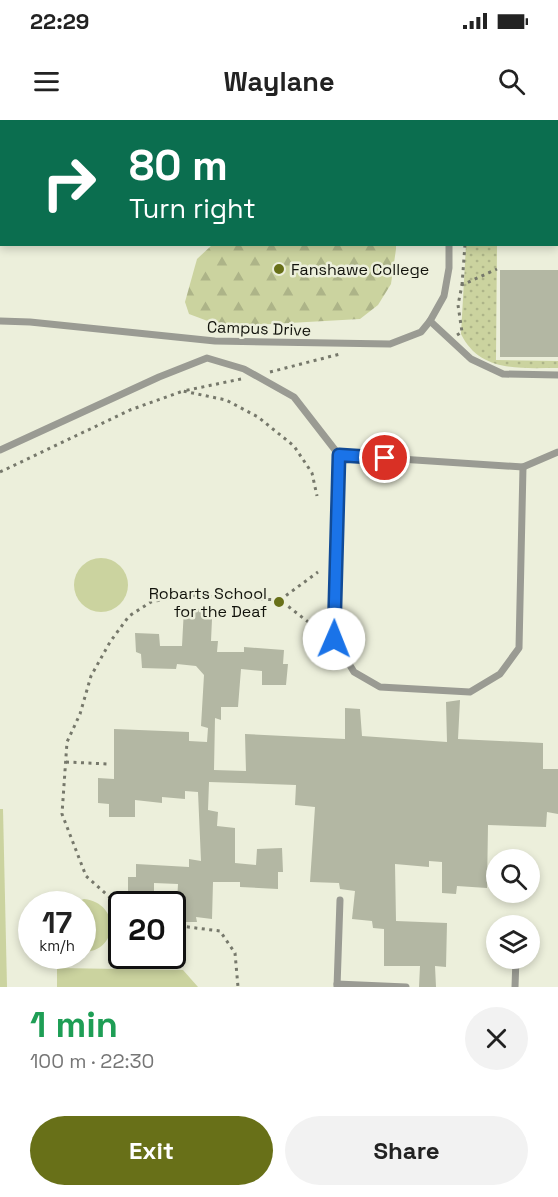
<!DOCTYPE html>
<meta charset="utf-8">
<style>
:root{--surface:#fff;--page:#f2f2f2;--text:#222;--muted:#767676;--accent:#687018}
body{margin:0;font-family:"Space Grotesk",sans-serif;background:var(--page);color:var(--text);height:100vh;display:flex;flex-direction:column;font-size:22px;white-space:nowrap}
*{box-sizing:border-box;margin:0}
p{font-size:20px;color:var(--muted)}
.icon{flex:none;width:33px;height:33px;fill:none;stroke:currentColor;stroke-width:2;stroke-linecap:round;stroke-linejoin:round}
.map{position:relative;height:867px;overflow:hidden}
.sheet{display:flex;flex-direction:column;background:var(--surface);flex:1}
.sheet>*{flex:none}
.guide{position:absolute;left:0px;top:0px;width:558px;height:126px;box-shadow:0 3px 9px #0003;background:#0b6e4f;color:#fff;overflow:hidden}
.fabs{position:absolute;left:486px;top:729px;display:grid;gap:12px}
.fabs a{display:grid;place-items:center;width:54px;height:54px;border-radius:50%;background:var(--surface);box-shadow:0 3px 9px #0003;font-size:30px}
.speed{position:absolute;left:18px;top:771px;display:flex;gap:12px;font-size:30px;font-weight:700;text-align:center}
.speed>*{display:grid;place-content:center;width:78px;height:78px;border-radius:50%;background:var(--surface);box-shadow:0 3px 9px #0003;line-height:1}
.speed small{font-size:15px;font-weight:400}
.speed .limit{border:3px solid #111;border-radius:9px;background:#fff;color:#111}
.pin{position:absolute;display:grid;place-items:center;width:51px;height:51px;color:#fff;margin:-26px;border:3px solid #fff;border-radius:50%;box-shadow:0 2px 6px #0007}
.me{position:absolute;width:66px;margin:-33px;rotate:1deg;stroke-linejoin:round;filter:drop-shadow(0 0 4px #0008)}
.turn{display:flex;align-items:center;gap:21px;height:126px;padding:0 30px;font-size:27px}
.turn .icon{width:78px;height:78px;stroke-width:2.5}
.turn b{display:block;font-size:42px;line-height:51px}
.round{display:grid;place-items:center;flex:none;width:63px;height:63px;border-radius:32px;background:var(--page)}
.head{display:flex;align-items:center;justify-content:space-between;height:102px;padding:0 30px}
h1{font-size:36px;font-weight:800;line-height:45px;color:#1e9e55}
.action{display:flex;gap:12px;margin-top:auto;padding:12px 30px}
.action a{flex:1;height:69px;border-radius:36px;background:var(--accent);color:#fff;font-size:24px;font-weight:800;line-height:69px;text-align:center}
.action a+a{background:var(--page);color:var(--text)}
.status{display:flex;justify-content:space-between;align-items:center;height:42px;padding:0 30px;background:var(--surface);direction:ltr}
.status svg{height:16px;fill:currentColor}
header{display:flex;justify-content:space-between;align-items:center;height:78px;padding:0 30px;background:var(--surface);font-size:27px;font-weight:800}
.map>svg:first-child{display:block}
.grass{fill:url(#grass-dots)}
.forest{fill:url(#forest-firs)}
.park{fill:#cbd39f}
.building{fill:#b3b7a3}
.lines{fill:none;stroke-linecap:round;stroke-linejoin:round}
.path{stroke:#76786b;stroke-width:3;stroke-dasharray:3 4.5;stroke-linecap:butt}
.service{stroke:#9a9b93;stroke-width:7}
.route-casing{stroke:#114b97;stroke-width:15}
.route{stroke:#1a73e8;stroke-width:10}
.poi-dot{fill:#687018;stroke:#ecefdb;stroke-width:2}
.labels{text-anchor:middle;stroke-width:5;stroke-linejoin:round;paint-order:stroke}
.poi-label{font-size:16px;fill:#12130c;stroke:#ecefdb;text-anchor:start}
.street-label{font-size:16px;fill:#12130c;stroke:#ecefdb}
</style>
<div class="status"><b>22:29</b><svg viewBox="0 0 49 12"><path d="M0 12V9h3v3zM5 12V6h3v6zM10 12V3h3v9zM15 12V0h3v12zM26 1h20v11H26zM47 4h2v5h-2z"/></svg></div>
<header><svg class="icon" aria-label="menu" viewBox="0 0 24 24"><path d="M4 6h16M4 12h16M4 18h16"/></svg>Waylane<svg class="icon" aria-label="search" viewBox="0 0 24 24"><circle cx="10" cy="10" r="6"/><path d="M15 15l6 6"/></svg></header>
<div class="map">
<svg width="558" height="867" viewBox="0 0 558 867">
<defs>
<pattern id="grass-dots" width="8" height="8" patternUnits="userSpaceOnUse" patternTransform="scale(1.5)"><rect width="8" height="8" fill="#cbd39f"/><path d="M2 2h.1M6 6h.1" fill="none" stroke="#adb488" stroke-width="1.8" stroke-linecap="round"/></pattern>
<pattern id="forest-firs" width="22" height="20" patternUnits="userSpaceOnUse" patternTransform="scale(1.5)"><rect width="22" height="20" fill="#cbd39f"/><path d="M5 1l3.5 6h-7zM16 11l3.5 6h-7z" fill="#adb488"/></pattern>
</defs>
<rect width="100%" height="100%" fill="#ecefdb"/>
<path class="grass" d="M 466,125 L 497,125 L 496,240 L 558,241 L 558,248 C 521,248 480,253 461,214 Z"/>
<polygon class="forest" points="212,125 396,124 396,129 391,164 378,185 360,199 237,206 213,203 189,194 185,182 197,139"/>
<g class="park">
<circle cx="101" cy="465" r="27"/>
<polygon points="0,689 3,689 7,867 0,867"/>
<path d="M 84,779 C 121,783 119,832 83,832 L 82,784 L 69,784 Z"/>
<polygon points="57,848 183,850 198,867 57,867"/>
</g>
<g class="building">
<rect x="500" y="150" width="58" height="87"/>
<polygon points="184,488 203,489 204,499 212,499 211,521 218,521 217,532 244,532 244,527 284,530 283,544 288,544 286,565 262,565 262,551 241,549 238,587 221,587 221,600 215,598 214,650 246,651 245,614 345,619 345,588 360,589 362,616 447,622 446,582 460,580 458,619 543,623 543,649 558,649 558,694 547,692 546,707 488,705 487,768 457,766 456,774 442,773 442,742 429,741 429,747 395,744 396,801 447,803 446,847 435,846 436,867 419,867 420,846 384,846 384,809 373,808 372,801 352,799 355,771 340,769 339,763 310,762 315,687 295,685 296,665 209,662 208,690 218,692 217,706 235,708 235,743 256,745 257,729 282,728 283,752 278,752 278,769 240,767 240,762 213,762 212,799 196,797 197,802 176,802 178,764 154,763 154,776 128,775 128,757 136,757 136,744 189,747 189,739 201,741 198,672 185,671 185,679 162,677 162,683 135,680 135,697 109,697 109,684 98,683 98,658 114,659 114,609 189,612 189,621 207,622 208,608 201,606 204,555 196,546 177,544 176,549 142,548 141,534 136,532 135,513 159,514 160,526 182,526"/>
</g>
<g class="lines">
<g class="path">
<polyline points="463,0 464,2"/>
<polyline points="462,165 465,124"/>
<polyline points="457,215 462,212 458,185 462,165 497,149"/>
<polyline points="270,252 340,234"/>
<polyline points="241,259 183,271 226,280 258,297 294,326 312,353 317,376"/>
<polyline points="0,352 130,290 183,271"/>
<polyline points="280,480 318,452"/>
<polyline points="66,642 109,644"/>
<polyline points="122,788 86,756 62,694 67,622 80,594 91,556 110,522 129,496 151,482 183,475 280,480 316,508"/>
<polyline points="172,805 220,811 235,833 238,867"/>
</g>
<g class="service">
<polyline points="449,2 449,0"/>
<polyline points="0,201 30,202 215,221 390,224 421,212 430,201 444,176 449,148 449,124"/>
<polyline points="430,201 471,239 503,254 558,255"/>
<polyline points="0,330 159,257 207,238 244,249 294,277 339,335 334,519 354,552 380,567 470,572 500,554 519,528 523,347"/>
<polyline points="339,335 523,347 558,332"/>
<polyline points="337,864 406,867"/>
<polyline points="337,867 340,780"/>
<polyline points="515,867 516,838"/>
</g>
</g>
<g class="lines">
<defs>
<polyline id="route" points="334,519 339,335 385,338"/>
</defs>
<use href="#route" class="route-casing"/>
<use href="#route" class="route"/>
</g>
<g class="poi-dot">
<circle cx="279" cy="149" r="6"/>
<circle cx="279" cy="482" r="6"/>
</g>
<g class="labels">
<g class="poi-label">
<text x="291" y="155">Fanshawe College</text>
<text x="267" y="479" text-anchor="end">Robarts School<tspan x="267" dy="18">for the Deaf</tspan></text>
</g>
<g class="street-label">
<text transform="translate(259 208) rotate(2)" y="6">Campus Drive</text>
</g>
</g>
</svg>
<div class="fabs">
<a><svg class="icon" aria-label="search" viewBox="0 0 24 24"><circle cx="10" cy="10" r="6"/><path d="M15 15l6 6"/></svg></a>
<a><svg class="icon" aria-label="layers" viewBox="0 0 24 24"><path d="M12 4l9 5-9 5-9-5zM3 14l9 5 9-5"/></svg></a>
</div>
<div class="speed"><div>17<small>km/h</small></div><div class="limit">20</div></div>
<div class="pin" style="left:385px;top:338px;background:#d93025"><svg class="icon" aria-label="arrive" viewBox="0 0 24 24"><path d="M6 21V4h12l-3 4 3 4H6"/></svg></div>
<svg class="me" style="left:334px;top:519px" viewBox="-20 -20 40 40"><circle r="19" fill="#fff"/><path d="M0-13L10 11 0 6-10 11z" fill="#1a73e8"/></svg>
<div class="guide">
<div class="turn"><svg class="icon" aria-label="right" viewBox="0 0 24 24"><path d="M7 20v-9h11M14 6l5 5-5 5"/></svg><div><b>80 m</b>Turn right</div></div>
</div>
</div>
<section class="sheet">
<div class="head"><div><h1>1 min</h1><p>100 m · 22:30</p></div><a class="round"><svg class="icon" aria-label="close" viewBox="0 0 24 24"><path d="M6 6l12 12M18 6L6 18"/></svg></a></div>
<div class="action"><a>Exit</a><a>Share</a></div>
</section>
